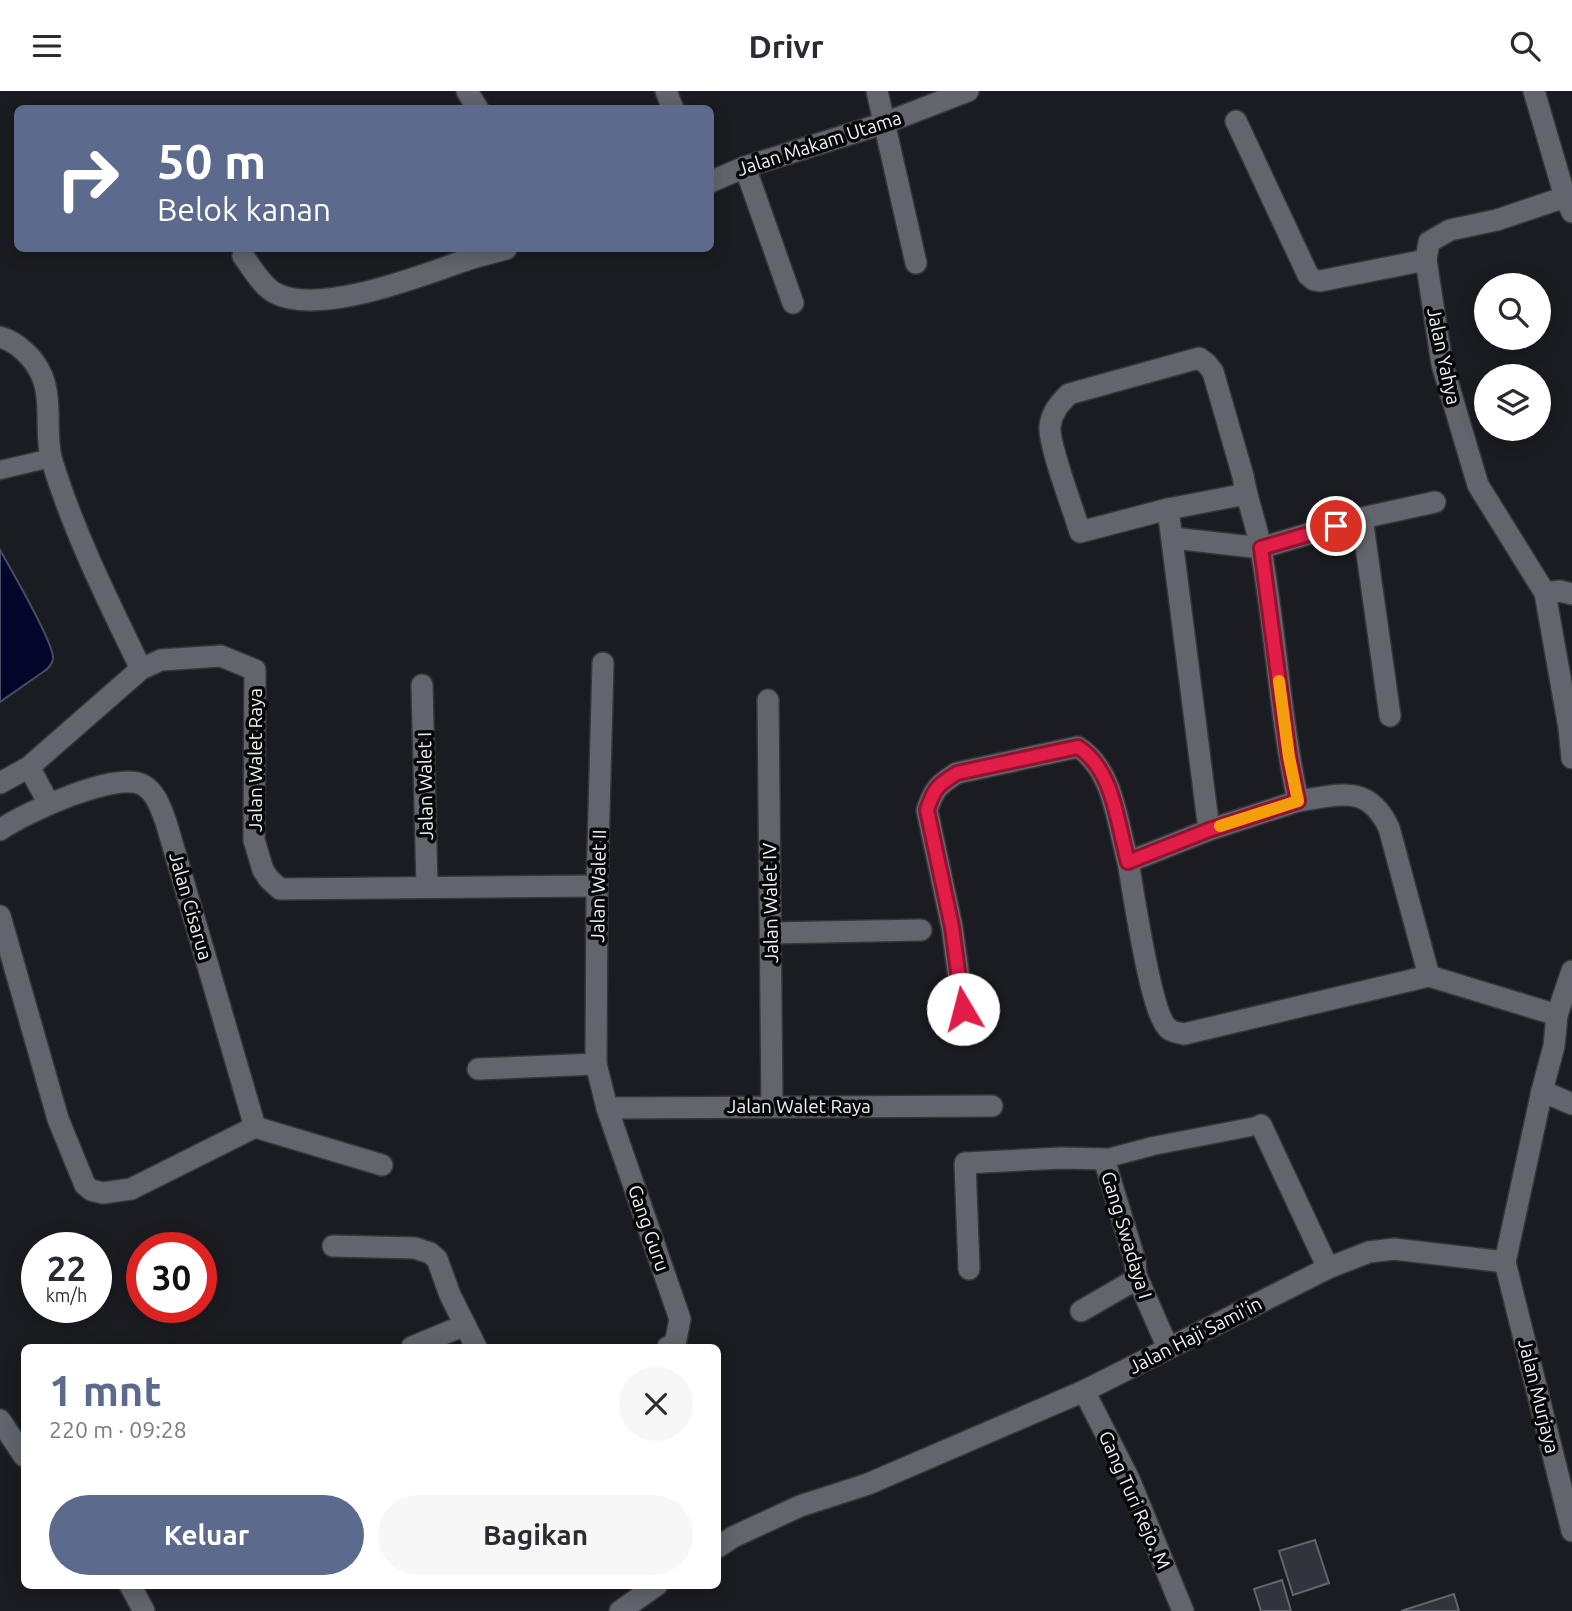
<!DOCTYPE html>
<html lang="id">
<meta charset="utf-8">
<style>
:root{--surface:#fff;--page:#f7f7f7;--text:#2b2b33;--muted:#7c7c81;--accent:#5c6a8e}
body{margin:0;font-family:Ubuntu,sans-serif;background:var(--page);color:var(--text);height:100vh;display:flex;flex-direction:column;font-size:26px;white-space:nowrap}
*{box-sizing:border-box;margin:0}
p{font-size:23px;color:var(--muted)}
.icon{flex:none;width:38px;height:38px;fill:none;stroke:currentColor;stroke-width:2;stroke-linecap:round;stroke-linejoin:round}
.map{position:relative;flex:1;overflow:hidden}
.panel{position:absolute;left:21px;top:1253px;width:700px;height:245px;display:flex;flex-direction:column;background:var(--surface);border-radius:10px;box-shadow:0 4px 18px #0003}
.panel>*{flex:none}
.guide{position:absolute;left:14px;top:14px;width:700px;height:147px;border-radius:10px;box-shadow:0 4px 18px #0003;background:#5c6a8e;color:#fff;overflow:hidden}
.controls{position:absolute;left:1474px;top:182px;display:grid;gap:14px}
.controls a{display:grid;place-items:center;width:77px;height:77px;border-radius:50%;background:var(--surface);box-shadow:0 4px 18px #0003;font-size:35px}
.speed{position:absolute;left:21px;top:1141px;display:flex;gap:14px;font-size:35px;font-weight:700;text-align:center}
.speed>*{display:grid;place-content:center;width:91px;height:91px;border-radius:50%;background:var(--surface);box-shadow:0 4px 18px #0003;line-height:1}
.speed small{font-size:18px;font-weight:400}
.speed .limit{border:10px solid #d22;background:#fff;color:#111}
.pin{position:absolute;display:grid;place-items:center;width:60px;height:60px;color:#fff;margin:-30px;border:4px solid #fff;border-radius:50%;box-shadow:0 2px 7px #0007}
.me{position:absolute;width:77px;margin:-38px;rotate:352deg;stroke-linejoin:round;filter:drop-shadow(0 0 5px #0008)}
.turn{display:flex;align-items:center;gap:24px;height:147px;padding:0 28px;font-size:32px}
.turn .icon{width:91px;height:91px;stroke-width:2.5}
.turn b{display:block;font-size:49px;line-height:60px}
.round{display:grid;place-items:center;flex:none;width:74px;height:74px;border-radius:37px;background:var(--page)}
.head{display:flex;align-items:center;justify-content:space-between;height:119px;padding:0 28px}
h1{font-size:42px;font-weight:700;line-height:52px;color:var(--accent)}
.button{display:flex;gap:14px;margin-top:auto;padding:14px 28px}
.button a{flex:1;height:80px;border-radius:42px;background:var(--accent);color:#fff;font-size:28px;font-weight:700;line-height:80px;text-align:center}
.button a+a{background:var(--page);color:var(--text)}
header{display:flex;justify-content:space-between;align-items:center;height:91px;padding:0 28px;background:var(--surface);font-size:32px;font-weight:700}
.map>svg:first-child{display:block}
.water{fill:#02062a;stroke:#494c66;stroke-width:2}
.building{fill:#31343a;stroke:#62656c;stroke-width:2}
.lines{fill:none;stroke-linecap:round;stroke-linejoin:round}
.lane-casing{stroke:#343639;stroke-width:21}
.street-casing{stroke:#343639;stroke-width:24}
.lane{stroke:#62656c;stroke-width:18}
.street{stroke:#62656c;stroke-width:21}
.route-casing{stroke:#92132f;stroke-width:18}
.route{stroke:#e11d48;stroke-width:12}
.slow{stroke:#f59e0b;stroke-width:12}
.labels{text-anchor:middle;stroke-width:7;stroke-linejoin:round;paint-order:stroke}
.street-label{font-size:19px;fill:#eef0f3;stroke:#060709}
</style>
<header><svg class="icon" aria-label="menu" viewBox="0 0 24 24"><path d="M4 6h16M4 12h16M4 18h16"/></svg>Drivr<svg class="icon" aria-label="search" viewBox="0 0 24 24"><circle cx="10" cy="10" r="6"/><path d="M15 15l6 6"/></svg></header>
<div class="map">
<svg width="1572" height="1520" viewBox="0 0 1572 1520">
<rect width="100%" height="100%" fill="#1a1c21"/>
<path class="water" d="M 0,459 C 10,477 55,553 53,568 C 52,574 48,578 43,581 L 0,611 Z"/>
<g class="building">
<polygon points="1315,1449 1329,1492 1293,1504 1279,1460"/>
<polygon points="1282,1489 1291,1520 1261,1520 1254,1498"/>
<polygon points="1454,1503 1459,1520 1401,1520"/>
</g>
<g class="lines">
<defs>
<g id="lane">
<polyline points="0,379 51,367"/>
<polyline points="1104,1068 1153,1055 1261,1034"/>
</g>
<g id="street">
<polyline points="467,0 478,18"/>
<polyline points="666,0 673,18"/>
<polyline points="877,0 916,172"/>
<polyline points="1534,0 1565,106 1572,121"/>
<polyline points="1236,30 1308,184 1314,189 1320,190 1426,169"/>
<polyline points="745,76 793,212"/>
<polyline points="710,91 745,76 885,32 968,0"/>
<polyline points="1565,106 1497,129 1450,139 1429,151 1426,169 1442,273 1478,394 1545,502 1569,637 1572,667"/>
<polyline points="467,158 472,167 506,158"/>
<path d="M 243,165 C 252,177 262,195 275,202 C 320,226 425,183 472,167"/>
<path d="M 0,246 C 18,251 35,268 42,285 C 53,312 44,344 52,370 C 74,442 108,510 141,578"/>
<path d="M 1246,403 L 1168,418 L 1080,441 C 1074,420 1048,353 1050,335 C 1052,321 1059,313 1069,303 L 1199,267 L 1207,273 L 1213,281 L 1243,385 C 1247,410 1257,434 1261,459 C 1276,542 1280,627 1298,710 C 1339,704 1368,692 1389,737 L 1429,885"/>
<polyline points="1168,418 1209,739"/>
<polyline points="1362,427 1390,625"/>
<polyline points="1173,447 1261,457 1362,427 1435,411"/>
<polyline points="1545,502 1560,500 1572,503"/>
<polyline points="603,572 597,795 596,973 607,1017 680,1228 675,1253 668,1256"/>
<polyline points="422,594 427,796"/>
<polyline points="768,609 772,1015"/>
<polyline points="29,676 49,713"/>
<polyline points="0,692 29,676 141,578 161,569 221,565 255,579 254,749 263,779 269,788 280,798 597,795"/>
<path d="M 1298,710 L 1209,739 L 1128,771 C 1133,798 1151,926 1169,938 C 1172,941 1180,942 1184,943 L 1429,885 L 1557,924"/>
<path d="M 0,739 C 24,722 117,679 143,694 C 156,701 161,718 166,731 L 255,1036"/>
<polyline points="0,825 58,1028 85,1094 91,1099 103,1102 131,1098 255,1036 382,1074"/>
<polyline points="771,842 921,839"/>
<path d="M 963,917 L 952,836 L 927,719 C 934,698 938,694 957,682 L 1078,656 C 1114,679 1117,732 1128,771"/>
<polyline points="478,978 596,973"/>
<polyline points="1542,1000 1572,1013"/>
<polyline points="607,1017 992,1015"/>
<polyline points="1261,1034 1328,1177"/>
<polyline points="333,1155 415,1157 430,1162 437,1168 450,1204 476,1256"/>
<polyline points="1505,1171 1572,1440"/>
<polyline points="969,1178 965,1072 1061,1067 1104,1068 1135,1170 1136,1184 1168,1257"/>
<polyline points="1081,1220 1133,1190 1136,1184"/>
<polyline points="412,1256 465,1234"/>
<polyline points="1084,1300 1129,1388 1183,1520"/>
<polyline points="0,1329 24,1365"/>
<polyline points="718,1456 733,1446 800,1415 868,1393 1084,1300 1328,1177 1369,1161 1394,1158 1505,1171 1542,1000 1554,955 1557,924 1572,880"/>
<polyline points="130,1494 144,1520"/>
<polyline points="620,1520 657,1494"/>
</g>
</defs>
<use href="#lane" class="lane-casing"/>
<use href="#street" class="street-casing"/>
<use href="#lane" class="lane"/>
<use href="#street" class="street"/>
</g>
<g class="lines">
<defs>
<path id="route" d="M 963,918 L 952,836 L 927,719 C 934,697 938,694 957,682 L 1078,656 C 1114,679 1117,732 1128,771 L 1209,739 L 1298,710 L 1289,666 L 1261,457 L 1336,435"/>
</defs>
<use href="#route" class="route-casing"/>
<use href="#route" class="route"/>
<polyline class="slow" points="1220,735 1298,710 1289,666 1279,590"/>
</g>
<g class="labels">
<g class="street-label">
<text transform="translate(819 52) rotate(-18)" y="7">Jalan Makam Utama</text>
<text transform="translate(1444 265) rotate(78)" y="7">Jalan Yahya</text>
<text transform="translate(255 669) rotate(-90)" y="7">Jalan Walet Raya</text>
<text transform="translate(425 695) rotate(-91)" y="7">Jalan Walet I</text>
<text transform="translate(598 795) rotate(-89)" y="7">Jalan Walet II</text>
<text transform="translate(770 812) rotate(-91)" y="7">Jalan Walet IV</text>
<text transform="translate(191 815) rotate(74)" y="7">Jalan Cisarua</text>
<text x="799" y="1022">Jalan Walet Raya</text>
<text transform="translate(649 1137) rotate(71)" y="7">Gang Guru</text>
<text transform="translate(1127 1144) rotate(73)" y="7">Gang Swadaya I</text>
<text transform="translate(1195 1244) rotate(-27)" y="7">Jalan Haji Sami'in</text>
<text transform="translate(1539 1305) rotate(76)" y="7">Jalan Murjaya</text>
<text transform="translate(1135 1409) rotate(66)" y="7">Gang Turi Rejo. M</text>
</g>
</g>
</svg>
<div class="controls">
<a><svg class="icon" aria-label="search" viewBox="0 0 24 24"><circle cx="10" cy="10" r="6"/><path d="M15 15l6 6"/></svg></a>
<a><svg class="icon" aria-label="layers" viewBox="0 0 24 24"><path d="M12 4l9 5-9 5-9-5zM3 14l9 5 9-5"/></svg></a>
</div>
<div class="speed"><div>22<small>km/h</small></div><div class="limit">30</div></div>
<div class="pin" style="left:1336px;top:435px;background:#d93025"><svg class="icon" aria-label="arrive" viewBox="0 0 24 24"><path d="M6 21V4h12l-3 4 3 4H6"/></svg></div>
<svg class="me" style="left:963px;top:918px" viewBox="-20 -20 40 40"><circle r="19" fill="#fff"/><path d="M0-13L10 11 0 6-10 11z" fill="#e11d48"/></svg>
<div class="guide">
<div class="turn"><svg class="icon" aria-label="right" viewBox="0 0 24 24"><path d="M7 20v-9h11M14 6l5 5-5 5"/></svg><div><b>50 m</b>Belok kanan</div></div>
</div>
<section class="panel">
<div class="head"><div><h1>1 mnt</h1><p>220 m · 09:28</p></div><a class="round"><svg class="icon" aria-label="close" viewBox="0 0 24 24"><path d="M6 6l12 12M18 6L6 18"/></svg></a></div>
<div class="button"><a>Keluar</a><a>Bagikan</a></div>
</section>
</div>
